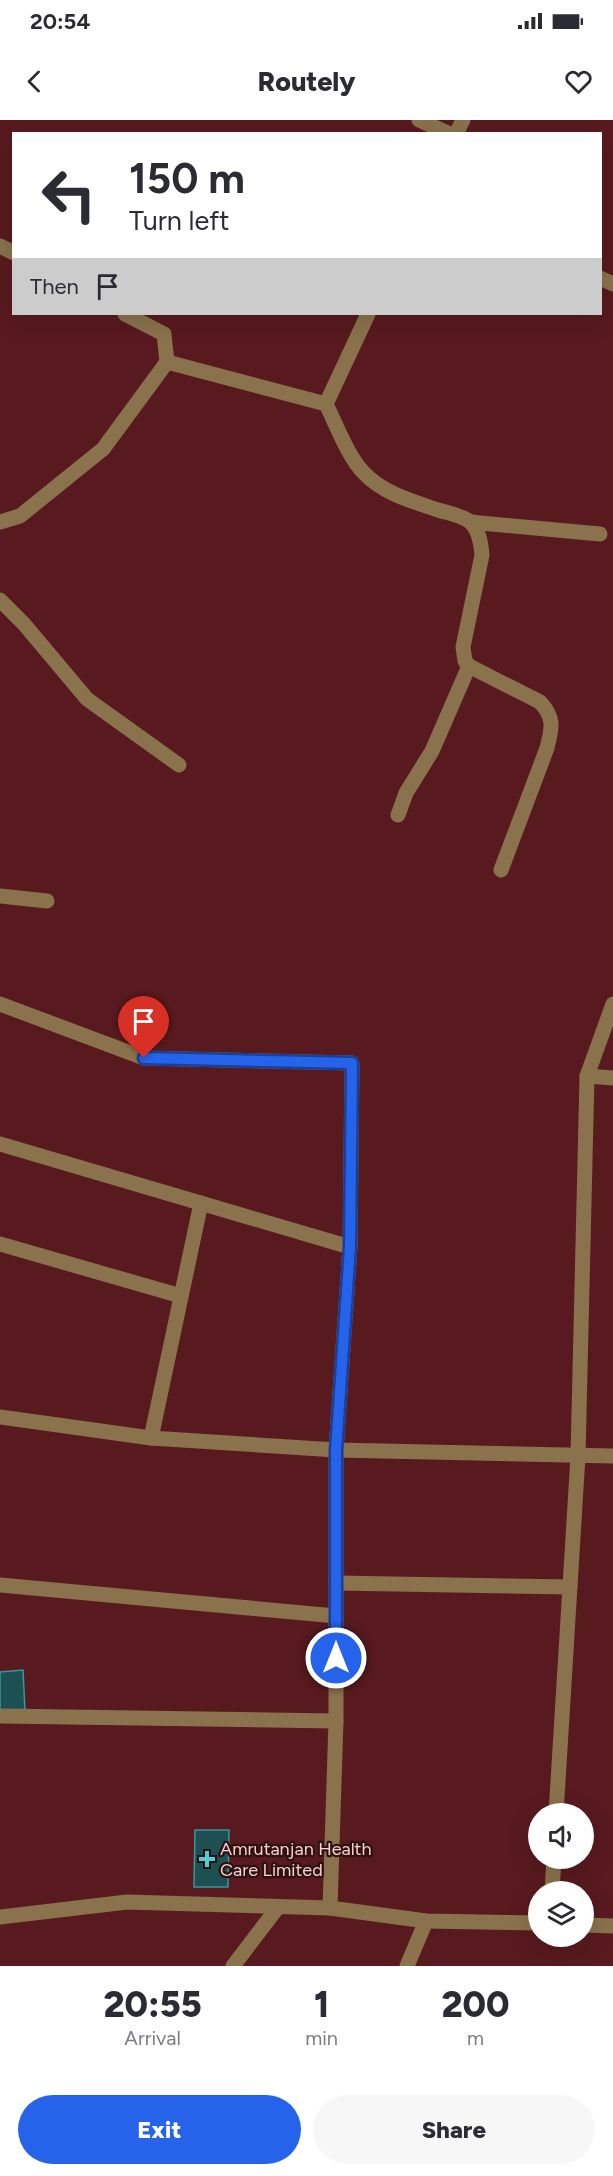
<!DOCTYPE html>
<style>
:root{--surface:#fff;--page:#f7f7f7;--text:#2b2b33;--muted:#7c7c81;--accent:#2563eb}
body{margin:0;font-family:Figtree,sans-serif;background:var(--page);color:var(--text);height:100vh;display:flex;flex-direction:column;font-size:22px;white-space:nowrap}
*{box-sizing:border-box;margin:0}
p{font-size:20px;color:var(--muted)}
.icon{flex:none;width:33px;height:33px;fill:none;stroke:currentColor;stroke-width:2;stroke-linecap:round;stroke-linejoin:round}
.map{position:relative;height:1846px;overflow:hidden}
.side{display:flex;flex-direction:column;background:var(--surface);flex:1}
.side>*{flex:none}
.top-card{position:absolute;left:12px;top:12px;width:590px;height:183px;border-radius:0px;box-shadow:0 6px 24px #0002;background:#fff;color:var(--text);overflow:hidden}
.controls{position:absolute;left:528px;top:1683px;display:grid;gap:12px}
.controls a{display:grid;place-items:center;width:66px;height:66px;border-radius:50%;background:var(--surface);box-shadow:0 6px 24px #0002;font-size:30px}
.pin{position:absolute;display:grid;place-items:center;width:51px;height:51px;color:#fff;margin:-62px -26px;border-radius:50% 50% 50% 0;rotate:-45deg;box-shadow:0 0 6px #0007}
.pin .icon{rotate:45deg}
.me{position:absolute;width:66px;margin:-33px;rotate:0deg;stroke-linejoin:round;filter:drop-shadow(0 0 4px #0008)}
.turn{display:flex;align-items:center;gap:21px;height:126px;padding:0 18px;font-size:27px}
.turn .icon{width:78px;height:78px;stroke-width:2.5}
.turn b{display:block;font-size:42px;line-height:51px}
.then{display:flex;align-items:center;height:57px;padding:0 18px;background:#0003;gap:12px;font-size:22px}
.eta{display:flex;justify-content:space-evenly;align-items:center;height:102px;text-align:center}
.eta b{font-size:36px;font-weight:800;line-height:42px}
.cta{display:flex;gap:12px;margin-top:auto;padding:12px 18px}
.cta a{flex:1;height:69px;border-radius:36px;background:var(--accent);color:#fff;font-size:24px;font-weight:800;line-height:69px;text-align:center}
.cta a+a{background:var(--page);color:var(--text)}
.status{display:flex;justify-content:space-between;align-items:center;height:42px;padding:0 30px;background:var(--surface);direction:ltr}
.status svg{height:16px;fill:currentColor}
header{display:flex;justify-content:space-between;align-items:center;height:78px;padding:0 18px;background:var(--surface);font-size:27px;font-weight:800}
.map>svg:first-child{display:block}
.building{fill:#1c5053;stroke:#33999e;stroke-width:1.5}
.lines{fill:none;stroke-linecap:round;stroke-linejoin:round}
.minor{stroke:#89724c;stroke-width:15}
.route-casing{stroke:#184099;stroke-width:15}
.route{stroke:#2563eb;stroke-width:10}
.poi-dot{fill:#51ccd3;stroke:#2d1111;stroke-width:2}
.labels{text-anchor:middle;stroke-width:4.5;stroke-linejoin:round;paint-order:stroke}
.poi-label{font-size:18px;fill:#f8cfce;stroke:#2d1111;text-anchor:start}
</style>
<div class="status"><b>20:54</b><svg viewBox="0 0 49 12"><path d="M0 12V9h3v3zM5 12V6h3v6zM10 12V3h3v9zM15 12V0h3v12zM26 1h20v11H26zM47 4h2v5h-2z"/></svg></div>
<header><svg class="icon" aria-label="back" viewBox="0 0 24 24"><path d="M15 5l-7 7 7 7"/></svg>Routely<svg class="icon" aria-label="heart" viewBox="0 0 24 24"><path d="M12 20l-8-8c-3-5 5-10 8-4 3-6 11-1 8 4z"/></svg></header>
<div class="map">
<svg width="613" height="1846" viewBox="0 0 613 1846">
<rect width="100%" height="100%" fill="#581a1e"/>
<g class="building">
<polygon points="23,1550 25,1591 0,1592 0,1552"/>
<polygon points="195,1710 229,1710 228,1767 194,1767"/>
</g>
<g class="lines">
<g class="minor">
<polyline points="419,0 450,14"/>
<polyline points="456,14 463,0"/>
<polyline points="0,126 14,133"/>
<polyline points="600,158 613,164"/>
<polyline points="125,194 164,214 167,242"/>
<path d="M 368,194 L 326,284 C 336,304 348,337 364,353 C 384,374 412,381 438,390 C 448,393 460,395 469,401 C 479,409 481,423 482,435 L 463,527 L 465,541 L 469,546 L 540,582 C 555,598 552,608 547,628 L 501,750"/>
<polyline points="0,402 20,396 103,329 167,242 326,284"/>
<polyline points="470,402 600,414"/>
<polyline points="0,480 24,504 87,579 179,645"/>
<polyline points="398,695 406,673 432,631 469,546"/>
<polyline points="0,776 47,781"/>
<polyline points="0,884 144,938 352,943 350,1127 336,1330 336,1601 330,1788"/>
<polyline points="587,956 613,884"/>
<polyline points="0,1024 350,1127"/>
<polyline points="0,1124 181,1176"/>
<polyline points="0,1297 151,1318 336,1330 613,1336"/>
<polyline points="151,1318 201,1083"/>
<polyline points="336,1463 570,1467"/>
<polyline points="0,1465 336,1496"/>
<polyline points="0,1596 336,1601"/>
<polyline points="556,1694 578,1336 587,956 613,958"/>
<polyline points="552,1772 554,1738"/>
<polyline points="0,1797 127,1782 330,1788 426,1801 538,1803"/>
<polyline points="584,1805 613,1806"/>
<polyline points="233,1846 278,1787"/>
<polyline points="407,1846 426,1801"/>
</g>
</g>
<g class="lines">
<defs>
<polyline id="route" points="144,938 352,943 350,1127 336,1330 336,1538"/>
</defs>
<use href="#route" class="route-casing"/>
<use href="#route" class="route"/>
</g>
<path class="poi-dot" d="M204 1730h6v6h6v6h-6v6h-6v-6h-6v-6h6z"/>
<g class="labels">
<g class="poi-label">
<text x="220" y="1735">Amrutanjan Health<tspan x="220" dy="21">Care Limited</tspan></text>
</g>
</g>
</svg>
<div class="controls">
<a><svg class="icon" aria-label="sound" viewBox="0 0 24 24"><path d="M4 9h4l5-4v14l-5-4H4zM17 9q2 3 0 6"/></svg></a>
<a><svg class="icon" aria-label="layers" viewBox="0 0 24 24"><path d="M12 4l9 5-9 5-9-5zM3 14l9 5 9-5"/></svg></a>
</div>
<div class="pin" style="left:144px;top:938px;background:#d93025"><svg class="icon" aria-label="arrive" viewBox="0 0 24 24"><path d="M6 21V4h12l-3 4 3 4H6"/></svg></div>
<svg class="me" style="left:336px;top:1538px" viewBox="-20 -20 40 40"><circle r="17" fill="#2563eb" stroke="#fff" stroke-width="3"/><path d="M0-11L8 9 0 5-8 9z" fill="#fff"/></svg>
<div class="top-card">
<div class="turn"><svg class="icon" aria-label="left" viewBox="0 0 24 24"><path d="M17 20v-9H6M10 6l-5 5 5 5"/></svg><div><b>150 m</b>Turn left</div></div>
<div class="then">Then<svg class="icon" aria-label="arrive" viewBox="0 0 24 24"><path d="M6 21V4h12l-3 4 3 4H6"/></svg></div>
</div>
</div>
<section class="side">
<div class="eta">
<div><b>20:55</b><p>Arrival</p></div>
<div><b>1</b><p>min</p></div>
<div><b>200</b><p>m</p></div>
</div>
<div class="cta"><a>Exit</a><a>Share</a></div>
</section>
